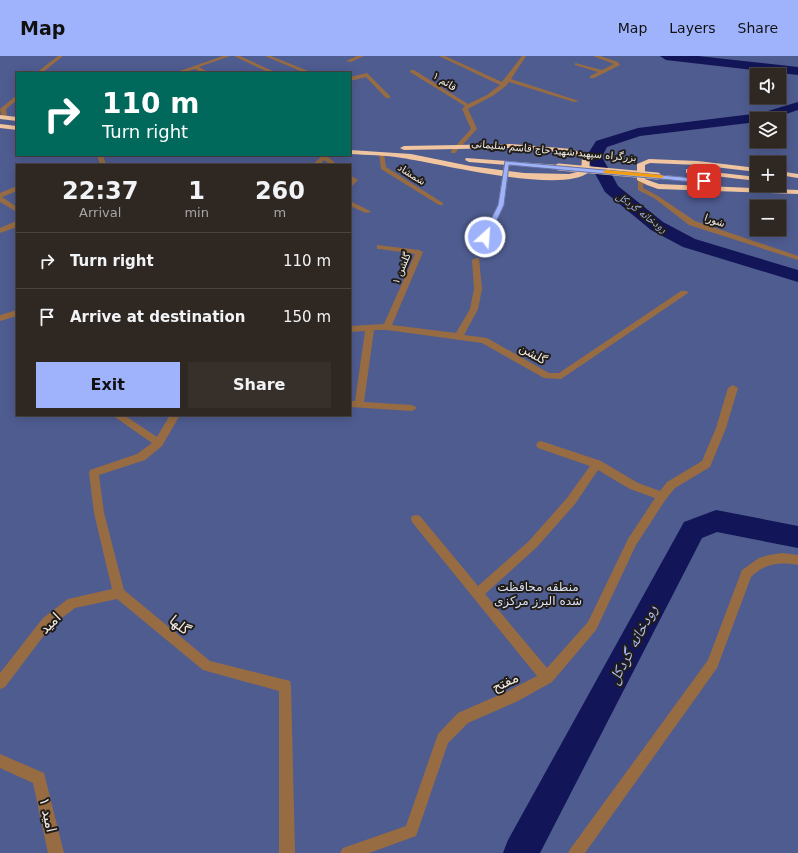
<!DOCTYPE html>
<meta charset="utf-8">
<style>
:root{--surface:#2e2722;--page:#362f2a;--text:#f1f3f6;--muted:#a7a5a5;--line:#494440;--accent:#9fb3fd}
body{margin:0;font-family:"DejaVu Sans","Noto Naskh Arabic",sans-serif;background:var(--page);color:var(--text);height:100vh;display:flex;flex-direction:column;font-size:15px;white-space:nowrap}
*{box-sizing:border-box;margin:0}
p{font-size:13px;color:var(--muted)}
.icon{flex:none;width:22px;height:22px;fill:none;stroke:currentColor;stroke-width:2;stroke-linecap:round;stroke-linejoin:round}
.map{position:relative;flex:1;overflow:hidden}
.sheet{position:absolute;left:16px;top:108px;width:335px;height:252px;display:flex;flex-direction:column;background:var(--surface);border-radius:0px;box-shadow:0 2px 10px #0003,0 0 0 1px var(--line)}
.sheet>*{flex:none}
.guide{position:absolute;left:16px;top:16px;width:335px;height:84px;border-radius:0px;box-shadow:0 2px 10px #0003,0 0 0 1px var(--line);background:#00695c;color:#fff;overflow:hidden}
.controls{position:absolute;left:750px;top:12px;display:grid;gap:8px}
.controls a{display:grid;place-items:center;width:36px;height:36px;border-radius:0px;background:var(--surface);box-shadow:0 2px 10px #0003,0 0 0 1px var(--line);font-size:20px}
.pin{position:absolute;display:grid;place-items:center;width:34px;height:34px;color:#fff;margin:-17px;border-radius:8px;box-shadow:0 2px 6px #0006}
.me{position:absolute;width:44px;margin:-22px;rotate:26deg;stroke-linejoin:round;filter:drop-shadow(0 0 3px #0008)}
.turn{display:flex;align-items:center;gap:14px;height:84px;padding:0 20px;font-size:18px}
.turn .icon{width:52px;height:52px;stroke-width:2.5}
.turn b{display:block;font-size:28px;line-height:34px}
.eta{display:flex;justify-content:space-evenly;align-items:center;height:68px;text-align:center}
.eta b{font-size:24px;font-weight:600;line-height:28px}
.button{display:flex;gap:8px;margin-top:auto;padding:8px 20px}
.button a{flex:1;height:46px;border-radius:0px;background:var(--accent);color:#111;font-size:16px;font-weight:600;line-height:46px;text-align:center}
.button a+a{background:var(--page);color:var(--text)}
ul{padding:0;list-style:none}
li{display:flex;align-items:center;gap:12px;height:56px;padding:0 20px;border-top:1px solid var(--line)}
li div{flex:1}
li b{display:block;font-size:15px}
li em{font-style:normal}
header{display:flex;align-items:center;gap:24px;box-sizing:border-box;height:56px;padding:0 20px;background:var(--accent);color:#111}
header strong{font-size:19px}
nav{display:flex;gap:22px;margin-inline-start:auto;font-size:14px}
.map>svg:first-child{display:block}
.green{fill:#4f5c90;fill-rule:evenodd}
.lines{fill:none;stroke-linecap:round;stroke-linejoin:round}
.river{fill:#121557;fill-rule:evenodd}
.minor{fill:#986c43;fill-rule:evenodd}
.highway{fill:#f0c59f;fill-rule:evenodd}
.highway-bridge{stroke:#f0c59f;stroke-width:7}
.route{fill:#9fb3fd;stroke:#6774a4}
.slow{fill:#f59e0b}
.labels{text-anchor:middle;stroke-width:4;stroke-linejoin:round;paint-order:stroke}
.far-street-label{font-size:10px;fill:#f1ebe6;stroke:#211d19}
.far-water-label{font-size:11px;font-style:italic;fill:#abbbf8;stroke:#211d19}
.street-label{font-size:12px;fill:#f1ebe6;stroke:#211d19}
.park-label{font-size:12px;fill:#dae0f5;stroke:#211d19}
.near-street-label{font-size:14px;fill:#f1ebe6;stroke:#211d19}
.near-water-label{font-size:16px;font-style:italic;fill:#abbbf8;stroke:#211d19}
</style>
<header>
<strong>Map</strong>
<nav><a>Map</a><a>Layers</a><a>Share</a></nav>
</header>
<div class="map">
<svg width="798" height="797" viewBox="0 0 798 797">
<rect width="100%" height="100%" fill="#3d342d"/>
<path class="green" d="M 0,0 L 798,0 L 798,797 L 0,797 ZM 17,17 L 350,17 L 350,99 L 17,99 ZM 757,19 L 779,19 L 779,41 L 757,41 ZM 757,63 L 779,63 L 779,85 L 757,85 ZM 757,107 L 779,107 L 779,129 L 757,129 ZM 17,109 L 350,109 L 350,359 L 17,359 ZM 757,151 L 779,151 L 779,173 L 757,173 Z"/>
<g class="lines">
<g class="river">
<polygon points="660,0 698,0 798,11 798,19 666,4"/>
<polygon points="798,46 798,54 771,63 757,63 757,66 640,80 607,91 602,101 618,130 663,166 695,183 798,214 798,226 683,191 651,174 605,136 586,101 596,85 638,72 761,57"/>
<polygon points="716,454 798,470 798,492 717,476 702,482 540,797 503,797 508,784 684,466"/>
</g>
<g class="minor">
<polygon points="58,0 63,0 42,17 36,17"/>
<polygon points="223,0 230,0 199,11 210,17 203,17 195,13 182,17 174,17"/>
<polygon points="234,0 240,0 277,17 270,17"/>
<polygon points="265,0 271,0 313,17 305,17"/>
<polygon points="357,0 364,0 351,6 346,5"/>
<polygon points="439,0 445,0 502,26 522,0 526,0 511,23 579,45 574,46 509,26 506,30 494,39 468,53 477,73 455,97 451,97 451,95 471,73 462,53 465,50 410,16 410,14 414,14 468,48 487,39 500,29"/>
<polygon points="593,0 600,0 618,6 620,9 594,22 590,22 590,20 598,16 575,9 575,7 602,14 614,8"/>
<polygon points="367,17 390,40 390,42 386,42 366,21 350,25 350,21"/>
<polygon points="17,39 17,44 6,53 7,62 2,63 0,53"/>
<polygon points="379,97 384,98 386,111 443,147 443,149 439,149 381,113"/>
<polygon points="97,99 103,99 106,109 100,109"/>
<polygon points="323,99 330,99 328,101 338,109 331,109 324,104 319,109 312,109"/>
<polygon points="507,105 510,107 504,149 489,181 482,183 481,181 498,149 504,107"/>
<polygon points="350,119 358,124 350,132"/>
<polygon points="641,122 644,124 643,132 658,140 695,165 798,200 798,204 689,169 654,142 638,134 638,124"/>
<polygon points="17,130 17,135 2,141 17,151 17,156 0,146 0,137"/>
<polygon points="350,145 370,155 371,156 366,157 350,150"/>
<polygon points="14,166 17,166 17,171 0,177 0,172"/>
<polygon points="377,189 419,194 423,196 392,269 456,277 470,253 474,233 472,204 476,202 479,202 482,233 478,253 464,279 487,282 549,317 559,317 681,235 687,235 688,237 561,323 544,322 482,287 387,274 374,274 364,346 412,349 417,352 412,355 350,351 350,345 355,345 365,275 350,276 350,270 384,268 415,198 380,193 377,193"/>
<polygon points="17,254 17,260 0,265 0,259"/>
<path d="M 733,329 L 738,332 L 726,372 L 710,411 L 675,432 L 666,443 L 636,489 L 596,574 L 552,626 L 518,645 L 468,667 L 448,687 L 416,780 L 369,797 L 340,797 L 343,792 L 406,770 L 438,678 L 458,657 L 508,635 L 537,620 L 412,466 L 411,463 L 412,460 L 416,459 L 420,460 L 478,530 L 529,485 L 567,442 L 590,410 L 538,392 L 536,389 L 538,386 L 541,385 L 601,405 L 638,427 L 660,435 L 667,426 L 702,405 L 716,372 L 728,332 ZM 598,414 L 630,433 L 655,442 L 628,483 L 588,566 L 547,612 L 485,538 L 537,491 L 575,448 Z"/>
<polygon points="112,359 124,359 157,381 170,359 180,359 162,390 145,404 99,419 104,457 124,534 210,605 290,625 291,630 295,797 279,797 279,635 203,614 117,543 75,552 51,570 5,631 0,633 0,617 43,562 68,543 112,533 94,457 89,417 90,414 137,398 152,387"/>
<path d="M 782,497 L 798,499 L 798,509 C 779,506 765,507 751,521 L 717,612 L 585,797 L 568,797 L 571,792 L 708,604 L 742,514 L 759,502 L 769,499 Z"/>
<polygon points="0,698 44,717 64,797 48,797 33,727 0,712"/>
</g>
<g class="highway">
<polygon points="0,59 17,61 17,65 0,63"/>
<polygon points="0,68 17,70 17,74 0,72"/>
<path d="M 511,88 L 572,93 L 590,101 L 589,116 C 563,139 437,107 402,102 C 385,99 367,99 350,98 L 350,94 L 411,98 L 470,110 L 524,117 L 569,118 L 581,115 L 582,102 L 571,97 L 511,92 L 404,94 L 400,92 L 404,90 Z"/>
<polygon points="466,102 559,109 563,111 559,113 469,106 465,104"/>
<polygon points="649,103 698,105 757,112 757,116 698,109 650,107 645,109 645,123 659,128 798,134 798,138 658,133 647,129 637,124 637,108"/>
<polygon points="686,113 757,121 757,125 689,117 686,117"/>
<polygon points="779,115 798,118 798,122 779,119"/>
<polygon points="654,118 701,123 705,125 701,127 657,122 653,120"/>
</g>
<polyline class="highway-bridge" points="559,111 657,120"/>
</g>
<polygon class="route" points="505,105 704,123 707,125 704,127 509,109 504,149 489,181 483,183 482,181 498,149"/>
<polygon class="slow" points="606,114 661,119 664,121 661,122 604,117 603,116"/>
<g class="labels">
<g class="far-street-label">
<text transform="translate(445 25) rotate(32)" y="4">قائم ۱</text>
<text transform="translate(554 94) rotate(5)" y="4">بزرگراه سپهبد شهید حاج قاسم سلیمانی</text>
<text transform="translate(412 118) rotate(32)" y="4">شمشاد</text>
<text transform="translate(715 164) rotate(19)" y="4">شورا</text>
<text transform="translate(401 212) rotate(-67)" y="4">گلشن ۱</text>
</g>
<g class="far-water-label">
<text transform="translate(642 156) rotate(37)" y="4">رودخانه گردکل</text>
</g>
<g class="street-label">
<text transform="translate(533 298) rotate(30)" y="4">گلشن</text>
</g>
<g class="park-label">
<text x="538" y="535">منطقه محافظت<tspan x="538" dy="14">شده البرز مرکزی</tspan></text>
</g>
<g class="near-street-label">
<text transform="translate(50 567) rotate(-44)" y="5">امید</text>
<text transform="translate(180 569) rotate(39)" y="5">گلها</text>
<text transform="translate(505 626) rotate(-26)" y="5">مفتح</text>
<text transform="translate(48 759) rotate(77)" y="5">امید ۱</text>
</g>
<g class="near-water-label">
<text transform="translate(632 588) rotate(-62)" y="6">رودخانه گردکل</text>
</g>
</g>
</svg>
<div class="controls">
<a><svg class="icon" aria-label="sound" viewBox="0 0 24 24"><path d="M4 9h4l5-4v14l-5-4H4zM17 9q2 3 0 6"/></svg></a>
<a><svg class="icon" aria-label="layers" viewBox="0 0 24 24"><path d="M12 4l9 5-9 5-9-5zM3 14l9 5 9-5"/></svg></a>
<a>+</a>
<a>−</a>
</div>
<div class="pin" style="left:704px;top:125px;background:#d93025"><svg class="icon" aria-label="arrive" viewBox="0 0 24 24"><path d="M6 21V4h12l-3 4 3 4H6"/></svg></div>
<svg class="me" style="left:485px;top:181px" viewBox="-20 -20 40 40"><circle r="17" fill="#9fb3fd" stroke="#fff" stroke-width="3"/><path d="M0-11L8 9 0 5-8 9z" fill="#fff"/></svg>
<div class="guide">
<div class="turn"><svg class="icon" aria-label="right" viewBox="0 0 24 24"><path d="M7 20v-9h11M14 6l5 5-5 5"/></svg><div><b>110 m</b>Turn right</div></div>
</div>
<section class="sheet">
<div class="eta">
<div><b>22:37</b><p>Arrival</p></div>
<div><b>1</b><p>min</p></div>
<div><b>260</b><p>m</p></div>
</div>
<ul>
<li><svg class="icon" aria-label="right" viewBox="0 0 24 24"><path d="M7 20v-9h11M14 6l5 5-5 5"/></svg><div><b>Turn right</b></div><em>110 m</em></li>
<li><svg class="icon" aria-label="arrive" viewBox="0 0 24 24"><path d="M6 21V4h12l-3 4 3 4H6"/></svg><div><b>Arrive at destination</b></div><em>150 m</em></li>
</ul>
<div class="button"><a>Exit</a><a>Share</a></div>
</section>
</div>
